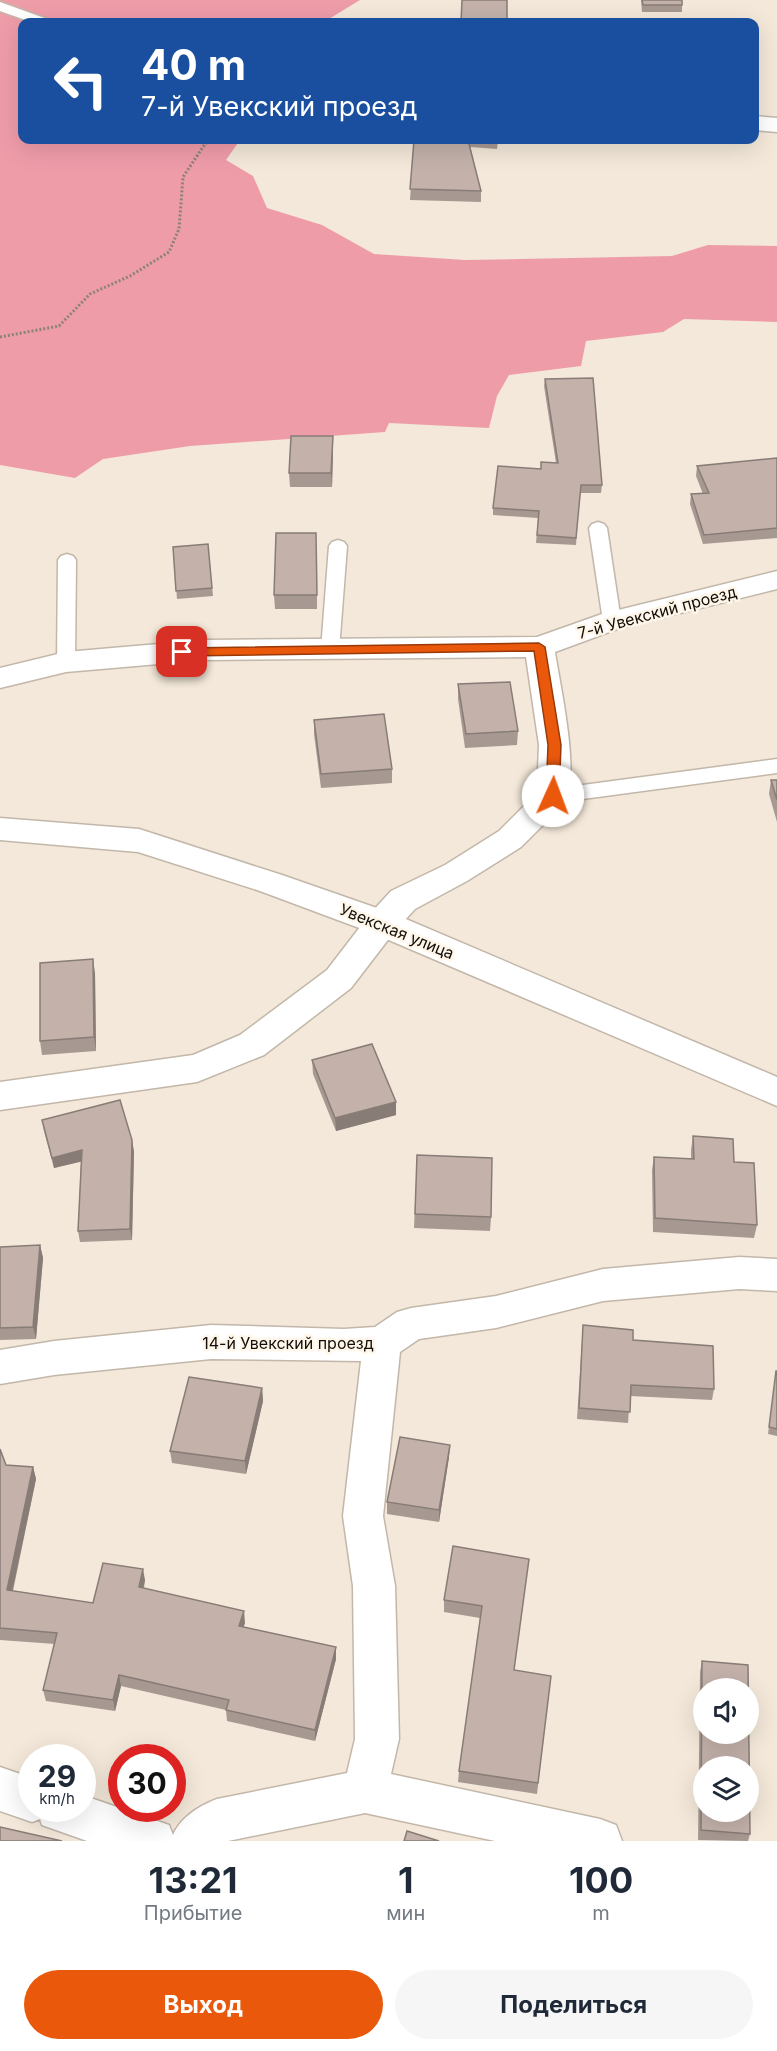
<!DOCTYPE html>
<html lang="ru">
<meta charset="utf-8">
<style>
:root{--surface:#fff;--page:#f6f6f7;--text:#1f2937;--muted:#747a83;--accent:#ea580c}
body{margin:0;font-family:Inter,sans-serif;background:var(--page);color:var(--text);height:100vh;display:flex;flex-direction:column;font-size:22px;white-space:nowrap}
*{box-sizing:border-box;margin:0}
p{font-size:20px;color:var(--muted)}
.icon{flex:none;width:33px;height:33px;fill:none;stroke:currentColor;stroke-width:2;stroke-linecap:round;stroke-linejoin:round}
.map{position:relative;height:1841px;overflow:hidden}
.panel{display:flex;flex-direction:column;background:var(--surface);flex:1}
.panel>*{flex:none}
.guide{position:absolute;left:18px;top:18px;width:741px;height:126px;border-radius:12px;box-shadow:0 6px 24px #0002;background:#1a4fa0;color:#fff;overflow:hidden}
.fabs{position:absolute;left:693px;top:1678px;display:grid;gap:12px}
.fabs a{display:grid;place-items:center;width:66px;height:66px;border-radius:50%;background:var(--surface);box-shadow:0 6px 24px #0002;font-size:30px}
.speed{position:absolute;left:18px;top:1744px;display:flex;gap:12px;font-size:30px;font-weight:700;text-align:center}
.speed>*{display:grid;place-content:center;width:78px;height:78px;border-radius:50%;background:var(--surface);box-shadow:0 6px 24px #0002;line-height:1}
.speed small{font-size:15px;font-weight:400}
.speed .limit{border:9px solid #d22;background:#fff;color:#111}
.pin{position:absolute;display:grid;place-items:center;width:51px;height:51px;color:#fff;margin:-26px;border-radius:12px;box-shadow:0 3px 9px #0006}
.me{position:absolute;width:66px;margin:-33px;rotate:2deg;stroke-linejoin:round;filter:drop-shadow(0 0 4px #0008)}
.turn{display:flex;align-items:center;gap:21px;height:126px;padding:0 24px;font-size:27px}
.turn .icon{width:78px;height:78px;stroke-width:2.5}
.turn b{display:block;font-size:42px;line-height:51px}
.eta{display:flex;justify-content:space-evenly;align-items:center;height:102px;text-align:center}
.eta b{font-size:36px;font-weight:700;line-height:42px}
.action{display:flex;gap:12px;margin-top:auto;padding:12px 24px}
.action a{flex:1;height:69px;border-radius:36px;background:var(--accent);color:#fff;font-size:24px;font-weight:700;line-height:69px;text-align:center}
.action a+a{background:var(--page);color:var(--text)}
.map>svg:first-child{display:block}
.green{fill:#ef9ca9}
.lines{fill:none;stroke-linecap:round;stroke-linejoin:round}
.lane-casing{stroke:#c2b7a9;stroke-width:3}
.street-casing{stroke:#c2b7a9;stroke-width:3}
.secondary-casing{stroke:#c2b7a9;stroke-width:3}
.path{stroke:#8b8379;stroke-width:3;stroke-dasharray:2 2;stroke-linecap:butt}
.lane{fill:#fff;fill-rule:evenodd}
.street{fill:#fff;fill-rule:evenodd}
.secondary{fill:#fff;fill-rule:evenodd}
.wall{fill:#a89892}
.shaded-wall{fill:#887c77}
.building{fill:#c3b1aa;stroke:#887c77;stroke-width:1.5;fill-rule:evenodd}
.route{fill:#ea580c;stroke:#983908;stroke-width:1.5}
.labels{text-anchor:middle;stroke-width:5;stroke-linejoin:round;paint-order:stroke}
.street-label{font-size:16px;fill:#110d08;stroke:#fff6ea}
</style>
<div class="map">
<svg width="777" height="1841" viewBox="0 0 777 1841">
<rect width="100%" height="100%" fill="#f3e8d9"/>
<polygon class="green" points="0,0 360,0 324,22 22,22 22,140 240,140 226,160 253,176 267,208 322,225 374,254 465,260 672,256 708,245 777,246 777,322 684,319 663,332 586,341 581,366 509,375 497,396 489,428 389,423 385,432 190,446 103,459 75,478 0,465"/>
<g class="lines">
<defs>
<g id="lane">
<polygon points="0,2 47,19 49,22 31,22 0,11"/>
<polygon points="598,522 604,524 607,528 621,621 619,625 605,625 603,621 589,528 592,524"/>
<polygon points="338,540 344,542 347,546 339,650 337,654 330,656 323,654 321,650 329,546 332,542"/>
<polygon points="67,554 73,556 76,560 75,662 73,666 66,668 59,666 57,662 58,560 61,556"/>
<polygon points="777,759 777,773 553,803 546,801 543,796 546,791 553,789"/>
</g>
<g id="street">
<polygon points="754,116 777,118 777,132 754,130"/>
<path d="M 777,571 L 777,589 L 620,628 L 555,652 C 560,686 581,776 564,804 L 521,847 L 467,881 L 415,909 L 394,932 L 351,988 L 264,1055 L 197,1082 L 0,1110 L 0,1082 L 193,1055 L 240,1035 L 327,970 L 370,914 L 391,891 L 445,865 L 499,831 L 537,793 L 539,745 L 526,657 L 205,660 L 66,672 L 0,688 L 0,668 L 66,652 L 205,640 L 537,637 L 602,614 Z"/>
<path d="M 739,1257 L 777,1259 L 777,1291 L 739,1289 L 603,1301 L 496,1328 L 419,1339 L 400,1352 L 383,1516 L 395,1586 L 399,1739 L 391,1774 L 600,1819 L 616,1825 L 622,1841 L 495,1841 L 365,1813 L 228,1841 L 87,1841 L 42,1825 L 40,1819 L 32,1822 L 0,1811 L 0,1767 L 32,1778 L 32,1809 L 82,1809 L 82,1795 L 169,1825 L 173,1835 C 181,1817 199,1806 217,1799 L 347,1773 L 355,1739 L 353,1586 L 343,1516 L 361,1361 L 211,1359 L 54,1375 L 0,1384 L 0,1350 L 54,1341 L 211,1325 L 344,1329 L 375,1327 L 397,1312 L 411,1308 L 496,1296 L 603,1269 Z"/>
</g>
<polygon id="secondary" points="0,818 139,829 282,875 394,914 777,1077 777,1106 370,932 260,891 138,852 0,840"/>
</defs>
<use href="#lane" class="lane-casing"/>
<use href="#street" class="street-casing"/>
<use href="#secondary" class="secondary-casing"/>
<polyline class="path" points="0,337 59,326 90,294 130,276 169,252 179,229 183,177 205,144 211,140"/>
<use href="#lane" class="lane"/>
<use href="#street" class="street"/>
<use href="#secondary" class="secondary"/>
</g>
<g class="wall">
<polygon points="641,0 682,0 682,12 642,12"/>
<polygon points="414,140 498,140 497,149 470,147 481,191 481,202 410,200"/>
<polygon points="545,379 602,485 601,493 580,493 576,545 536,543 538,518 493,515 493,508 541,469 556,463 544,386"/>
<polygon points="333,450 332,487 290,487 289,473"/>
<polygon points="777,458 777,538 703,544 690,504 691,494 703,494 696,476 697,466"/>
<polygon points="208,544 213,596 177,599 173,547"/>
<polygon points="317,547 317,609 275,609 274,595"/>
<polygon points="458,684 518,731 517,745 465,748 458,699"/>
<polygon points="314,720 392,769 392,783 321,788 314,734"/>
<polygon points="771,780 777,780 777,822 769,794"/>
<polygon points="95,973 96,1051 42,1055 40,1041"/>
<polygon points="312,1060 396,1102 396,1115 336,1131 313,1074"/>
<polygon points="42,1120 134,1151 132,1240 80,1242 78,1231 81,1161 54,1168 44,1131"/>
<polygon points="693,1136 734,1162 757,1225 754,1238 653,1232 652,1170 654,1157 691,1159 691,1150"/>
<polygon points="417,1155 491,1217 490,1231 414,1228"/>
<polygon points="40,1245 43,1258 36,1339 0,1340 0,1247"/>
<polygon points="583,1325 633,1340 714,1389 712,1400 630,1396 628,1423 577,1419"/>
<polygon points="776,1371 777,1371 777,1436 768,1434"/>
<polygon points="262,1388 263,1401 246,1474 172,1463 170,1451"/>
<polygon points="0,1449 6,1465 33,1467 36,1479 13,1591 93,1603 145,1580 144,1588 245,1623 243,1627 336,1647 336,1659 315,1741 227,1721 226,1710 121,1686 115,1711 46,1701 43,1690 55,1644 0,1640"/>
<polygon points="449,1457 439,1522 387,1514 387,1502"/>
<polygon points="529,1559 514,1670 551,1676 537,1794 458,1782 459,1771 480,1618 444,1612 444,1600"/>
<polygon points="702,1661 750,1834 748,1841 698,1840 700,1672"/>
</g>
<g class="shaded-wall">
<polygon points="333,436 333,450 332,487 331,473"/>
<polygon points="93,959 95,973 96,1051 94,1037"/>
<polygon points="396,1102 396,1115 336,1131 335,1118"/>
<polygon points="132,1140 134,1151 132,1240 130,1229"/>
<polygon points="82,1150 84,1161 54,1168 52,1158"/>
<polygon points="40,1245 43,1258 36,1339 33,1327"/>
<polygon points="262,1388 263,1401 246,1474 245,1461"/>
<polygon points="450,1445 449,1457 439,1522 439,1510"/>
<polygon points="33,1467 36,1479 10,1602 7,1590"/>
<polygon points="143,1569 145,1580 141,1598 139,1587"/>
<polygon points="244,1611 245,1623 240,1637 239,1626"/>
<polygon points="336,1647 336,1659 315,1741 315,1730"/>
<polygon points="119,1675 121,1686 115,1711 113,1700"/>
</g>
<g class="building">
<polygon points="462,0 507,0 507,22 461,22"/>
<polygon points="642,0 682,0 682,5 643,5"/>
<polygon points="414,140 468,140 481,191 410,189"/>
<polygon points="593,378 602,485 581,485 576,538 537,535 539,511 493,508 498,466 541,469 541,462 558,463 545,379"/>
<polygon points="291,436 333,436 331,473 289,473"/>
<polygon points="777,458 777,528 704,535 691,494 709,493 697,466"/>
<polygon points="276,533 316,533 317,595 274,595"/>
<polygon points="208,544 212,588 176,591 173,547"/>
<polygon points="510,682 518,731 466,734 458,684"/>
<polygon points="384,714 392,769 321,774 314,720"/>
<polygon points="771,780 777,780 777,800"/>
<polygon points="93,959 94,1037 40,1041 40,963"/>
<polygon points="372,1044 396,1102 335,1118 312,1060"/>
<polygon points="120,1100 132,1140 130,1229 78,1231 82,1150 52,1158 42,1120"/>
<polygon points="693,1136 733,1139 734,1162 754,1163 757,1225 655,1218 654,1157 694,1159"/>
<polygon points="417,1155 492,1158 491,1217 415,1214"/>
<polygon points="40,1245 33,1327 0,1328 0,1247"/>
<polygon points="583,1325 633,1330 633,1340 713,1346 714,1389 631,1385 630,1412 579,1408"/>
<polygon points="776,1371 777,1371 777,1429 769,1427"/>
<polygon points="189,1377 262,1388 245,1461 170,1451"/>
<polygon points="400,1437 450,1445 439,1510 387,1502"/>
<polygon points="0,1449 6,1465 33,1467 7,1590 93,1603 103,1563 143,1569 139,1587 244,1611 239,1626 336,1647 315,1730 226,1710 229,1700 119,1675 113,1700 43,1690 57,1633 0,1628"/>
<polygon points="453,1546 529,1559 514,1670 551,1676 538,1783 459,1771 482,1606 444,1600"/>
<path d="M 702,1661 L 748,1665 L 750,1834 L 701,1830 ZM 704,1689 L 748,1689 L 748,1734 L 704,1734 ZM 704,1767 L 748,1767 L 748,1812 L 704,1812 Z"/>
<polygon points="0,1827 62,1841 0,1841"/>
<polygon points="407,1831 439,1841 404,1841"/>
</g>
<polygon class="route" points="539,643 545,647 561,745 559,796 553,800 546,796 548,745 534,651 182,656 175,652 182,648"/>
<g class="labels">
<g class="street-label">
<text transform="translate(657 612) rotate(-15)" y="6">7-й Увекский проезд</text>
<text transform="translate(397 931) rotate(22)" y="6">Увекская улица</text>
<text x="288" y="1349">14-й Увекский проезд</text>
</g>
</g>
</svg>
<div class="fabs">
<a><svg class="icon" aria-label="sound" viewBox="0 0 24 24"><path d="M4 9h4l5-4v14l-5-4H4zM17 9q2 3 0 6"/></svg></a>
<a><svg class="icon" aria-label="layers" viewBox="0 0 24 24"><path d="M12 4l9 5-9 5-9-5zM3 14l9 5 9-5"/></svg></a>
</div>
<div class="speed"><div>29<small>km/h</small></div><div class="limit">30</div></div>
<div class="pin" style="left:182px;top:652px;background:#d93025"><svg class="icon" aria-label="arrive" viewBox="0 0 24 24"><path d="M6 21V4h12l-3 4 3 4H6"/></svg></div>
<svg class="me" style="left:553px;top:796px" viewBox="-20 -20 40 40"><circle r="19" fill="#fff"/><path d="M0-13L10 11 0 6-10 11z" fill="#ea580c"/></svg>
<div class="guide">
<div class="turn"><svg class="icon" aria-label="left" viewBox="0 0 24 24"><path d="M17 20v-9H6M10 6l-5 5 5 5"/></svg><div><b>40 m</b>7-й Увекский проезд</div></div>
</div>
</div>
<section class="panel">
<div class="eta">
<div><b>13:21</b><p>Прибытие</p></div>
<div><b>1</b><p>мин</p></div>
<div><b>100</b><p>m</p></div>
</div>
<div class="action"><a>Выход</a><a>Поделиться</a></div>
</section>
